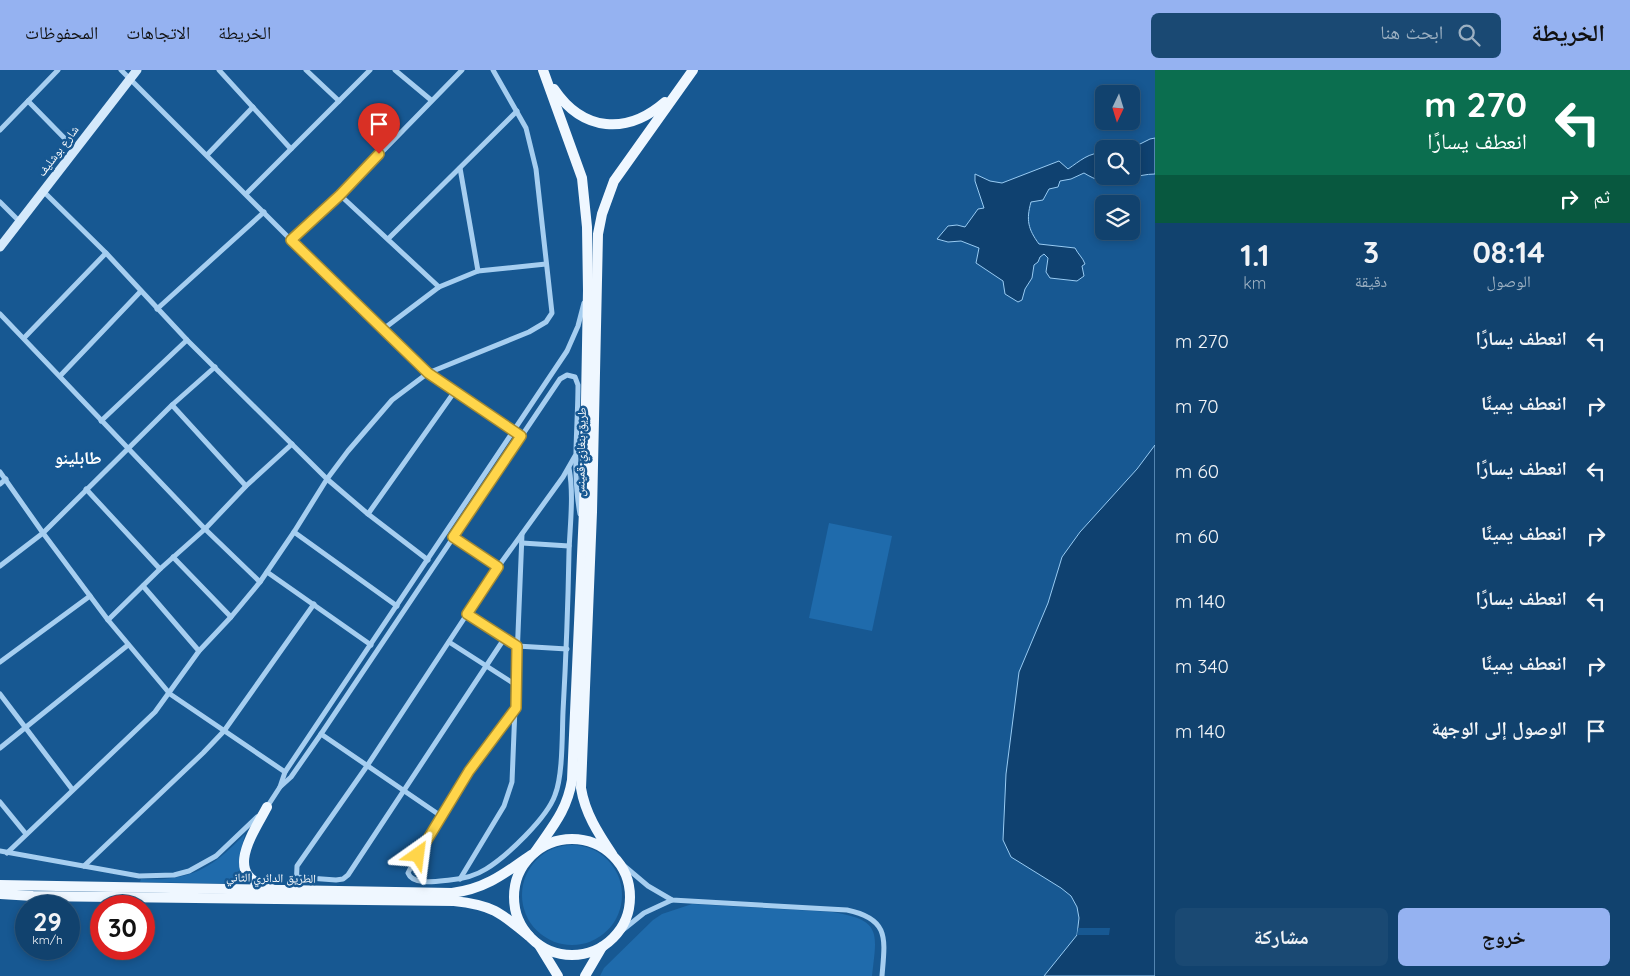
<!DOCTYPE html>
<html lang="ar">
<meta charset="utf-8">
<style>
:root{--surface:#11426e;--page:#1a4973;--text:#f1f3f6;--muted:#9cb0c2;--line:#305b81;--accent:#95b2f1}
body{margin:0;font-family:Quicksand,"Noto Naskh Arabic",sans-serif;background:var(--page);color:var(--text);direction:rtl;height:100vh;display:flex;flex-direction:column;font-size:19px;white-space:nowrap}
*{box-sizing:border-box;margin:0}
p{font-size:16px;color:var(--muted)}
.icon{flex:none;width:28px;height:28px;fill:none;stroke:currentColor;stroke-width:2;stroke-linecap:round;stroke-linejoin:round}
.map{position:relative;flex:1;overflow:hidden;direction:ltr}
.drawer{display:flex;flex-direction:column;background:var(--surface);width:475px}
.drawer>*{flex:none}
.guide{background:#0b6e4f;color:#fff;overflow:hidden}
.needle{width:32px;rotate:184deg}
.fabs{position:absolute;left:1095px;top:15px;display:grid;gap:10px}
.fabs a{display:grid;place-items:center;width:45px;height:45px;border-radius:8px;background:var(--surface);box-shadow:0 2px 8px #0003,0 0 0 1px var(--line);font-size:25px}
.speed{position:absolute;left:15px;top:825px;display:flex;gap:10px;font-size:25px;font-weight:700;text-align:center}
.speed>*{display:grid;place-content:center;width:65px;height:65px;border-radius:50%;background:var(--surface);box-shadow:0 2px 8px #0003,0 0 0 1px var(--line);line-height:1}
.speed small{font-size:12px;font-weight:400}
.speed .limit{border:8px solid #d22;background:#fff;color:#111}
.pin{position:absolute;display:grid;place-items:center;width:42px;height:42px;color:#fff;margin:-51px -21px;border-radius:50% 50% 50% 0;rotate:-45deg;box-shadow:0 0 5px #0007}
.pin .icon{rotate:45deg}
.me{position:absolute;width:55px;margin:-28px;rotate:31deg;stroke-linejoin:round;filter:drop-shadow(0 0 4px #0008)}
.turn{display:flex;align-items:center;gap:18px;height:105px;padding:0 20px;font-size:22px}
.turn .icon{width:65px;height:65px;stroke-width:2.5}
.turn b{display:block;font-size:35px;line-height:42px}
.then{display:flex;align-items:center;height:48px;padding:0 20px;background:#0003;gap:10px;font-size:19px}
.eta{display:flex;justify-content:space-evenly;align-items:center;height:85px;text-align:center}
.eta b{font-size:30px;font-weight:800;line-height:35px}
.cta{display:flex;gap:10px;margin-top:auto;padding:10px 20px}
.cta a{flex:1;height:58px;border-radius:8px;background:var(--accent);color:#111;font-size:20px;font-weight:800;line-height:58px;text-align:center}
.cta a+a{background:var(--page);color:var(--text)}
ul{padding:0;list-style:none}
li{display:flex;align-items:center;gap:15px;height:65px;padding:0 20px}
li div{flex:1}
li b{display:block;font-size:19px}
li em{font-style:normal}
header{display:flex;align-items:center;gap:30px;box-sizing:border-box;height:70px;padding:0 25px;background:var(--accent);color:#111}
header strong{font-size:24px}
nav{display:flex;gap:28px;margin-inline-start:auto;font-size:18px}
.search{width:350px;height:45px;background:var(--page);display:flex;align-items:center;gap:12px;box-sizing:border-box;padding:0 18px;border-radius:8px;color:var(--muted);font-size:19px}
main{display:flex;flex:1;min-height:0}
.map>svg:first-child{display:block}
.green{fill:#1f6bac}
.water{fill:#0f4170;stroke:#98cbf3}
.pier{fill:#175892}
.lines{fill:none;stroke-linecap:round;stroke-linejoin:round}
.street{stroke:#a6cef0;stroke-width:5}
.secondary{stroke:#d4e9fb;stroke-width:9}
.primary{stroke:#eff7ff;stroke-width:10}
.route-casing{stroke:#a68a30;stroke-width:12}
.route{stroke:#ffd54a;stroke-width:9}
.labels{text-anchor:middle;stroke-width:5;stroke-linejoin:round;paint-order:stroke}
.street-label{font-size:12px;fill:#fff;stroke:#175892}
.district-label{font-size:18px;font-weight:bold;fill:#fff;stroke:#175892}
</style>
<header>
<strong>الخريطة</strong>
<div class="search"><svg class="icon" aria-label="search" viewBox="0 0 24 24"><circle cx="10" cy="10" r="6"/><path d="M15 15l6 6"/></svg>ابحث هنا</div>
<nav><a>الخريطة</a><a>الاتجاهات</a><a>المحفوظات</a></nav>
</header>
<main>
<section class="drawer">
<div class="guide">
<div class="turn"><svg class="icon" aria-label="left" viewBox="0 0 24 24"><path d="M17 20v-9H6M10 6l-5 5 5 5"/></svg><div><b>270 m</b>انعطف يسارًا</div></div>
<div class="then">ثم<svg class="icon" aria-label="right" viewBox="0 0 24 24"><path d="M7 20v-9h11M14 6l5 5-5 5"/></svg></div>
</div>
<div class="eta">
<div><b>08:14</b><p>الوصول</p></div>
<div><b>3</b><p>دقيقة</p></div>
<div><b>1.1</b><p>km</p></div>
</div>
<ul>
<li><svg class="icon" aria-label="left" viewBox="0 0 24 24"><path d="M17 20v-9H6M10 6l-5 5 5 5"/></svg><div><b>انعطف يسارًا</b></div><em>270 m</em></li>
<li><svg class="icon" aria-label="right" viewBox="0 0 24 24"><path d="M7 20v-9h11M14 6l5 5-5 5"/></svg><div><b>انعطف يمينًا</b></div><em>70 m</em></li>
<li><svg class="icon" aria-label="left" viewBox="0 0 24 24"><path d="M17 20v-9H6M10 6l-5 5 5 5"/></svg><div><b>انعطف يسارًا</b></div><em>60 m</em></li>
<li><svg class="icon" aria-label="right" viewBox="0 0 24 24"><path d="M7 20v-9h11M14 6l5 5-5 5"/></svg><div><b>انعطف يمينًا</b></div><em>60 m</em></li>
<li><svg class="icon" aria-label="left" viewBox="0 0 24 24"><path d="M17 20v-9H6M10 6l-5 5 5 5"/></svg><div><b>انعطف يسارًا</b></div><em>140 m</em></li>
<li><svg class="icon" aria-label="right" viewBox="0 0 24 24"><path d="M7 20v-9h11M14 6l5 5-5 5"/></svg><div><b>انعطف يمينًا</b></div><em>340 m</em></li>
<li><svg class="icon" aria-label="arrive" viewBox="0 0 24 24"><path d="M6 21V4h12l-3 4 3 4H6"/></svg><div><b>الوصول إلى الوجهة</b></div><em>140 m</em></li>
</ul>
<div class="cta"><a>خروج</a><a>مشاركة</a></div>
</section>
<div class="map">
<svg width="1155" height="906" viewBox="0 0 1155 906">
<rect width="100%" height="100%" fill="#175892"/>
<g class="green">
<polygon points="829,453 892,466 872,561 809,548"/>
<path d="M 245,764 L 240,783 L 241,796 L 250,814 L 140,812 L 141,809 C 151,809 162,810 172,808 C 205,804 223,786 245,764 Z"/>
<circle cx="572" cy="825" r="50"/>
<path d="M 692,834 L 832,842 C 882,850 877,862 872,906 L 600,906 L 604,898 L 653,850 L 662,844 Z"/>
</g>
<g class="water">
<path d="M 1155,68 L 1155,104 C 1138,104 1119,113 1103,111 C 1096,110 1089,106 1084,103 L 1071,109 L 1060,111 L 1058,117 L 1049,119 L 1043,130 L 1031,132 C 1026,150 1028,159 1039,174 L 1075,178 C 1078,184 1083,188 1085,194 L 1082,196 L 1084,206 L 1077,211 L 1050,208 L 1046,202 L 1048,188 L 1044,184 L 1040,187 L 1038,192 L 1034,195 L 1032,208 L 1025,219 L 1022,230 L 1018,232 L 1005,224 L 1003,211 L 976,193 L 979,178 L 961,171 L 948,172 L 937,169 L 948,156 L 957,155 L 965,157 L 978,139 L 984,138 L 975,111 L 975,104 L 990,111 L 1002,113 L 1059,91 L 1068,99 C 1080,91 1089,82 1104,83 L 1104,106 L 1131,106 L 1130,79 L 1150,69 Z"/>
<polygon points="1155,375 1155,906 1044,906 1077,865 1079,848 1077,837 1071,826 1061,818 1011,787 1003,770 1006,704 1019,602 1048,533 1062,487 1080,462 1137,399"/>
</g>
<polygon class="pier" points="1078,858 1110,858 1109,865 1077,865"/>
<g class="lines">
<g class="street">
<polyline points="121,0 291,170 382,260 428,303 516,363"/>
<polyline points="219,0 291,79"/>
<polyline points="306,0 339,31"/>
<polyline points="395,0 431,30"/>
<polyline points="28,31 75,79"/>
<polyline points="0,60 58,0"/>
<polyline points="207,85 253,37"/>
<polyline points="460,98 478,201"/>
<polyline points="43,121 106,183 187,270 327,409 368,444 428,490"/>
<polyline points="246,124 370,0"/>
<polyline points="340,125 439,217"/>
<polyline points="0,132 20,152"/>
<polyline points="388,169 517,41"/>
<polyline points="291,170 340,125 462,0"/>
<polyline points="157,239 264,142"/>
<polyline points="0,244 205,459 260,512"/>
<polyline points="382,260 439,217 478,201 546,194"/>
<polyline points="24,268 106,183"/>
<polyline points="60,306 141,221"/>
<polyline points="172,335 246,416"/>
<polyline points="101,351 187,270"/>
<polyline points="0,402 43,463 108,550 170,624 285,702"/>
<polyline points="0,414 6,409"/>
<polyline points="86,419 160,499"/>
<polyline points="368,444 455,321"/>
<polyline points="294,462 397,536"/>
<polyline points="453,467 498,497"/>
<polyline points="522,473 569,476"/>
<polyline points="173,487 231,547"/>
<polyline points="0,496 43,463 172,335 215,297"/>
<polyline points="267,502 371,575"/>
<polyline points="143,516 199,581"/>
<polyline points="467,544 517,576 567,579"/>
<polyline points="108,550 160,499 205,459 246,416 292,374"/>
<polyline points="449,572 516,615"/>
<polyline points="0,592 90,526"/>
<polyline points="0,624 72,719"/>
<path d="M 516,638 L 469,701 L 410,799 L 408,803 C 413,816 439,811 450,810 C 462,809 475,806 486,799 C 507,786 547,748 555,725 C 563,705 562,664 563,642 C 566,588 568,535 569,482 C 570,454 574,425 569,398"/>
<polyline points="321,664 441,746"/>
<polyline points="0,678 128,575"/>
<polyline points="280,717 285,702 567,281 578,256 584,233"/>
<polyline points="0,732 26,764"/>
<path d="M 267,737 L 280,717 L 291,707 L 321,664 L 560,309 L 567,305 L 575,307 L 578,315 C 578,358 572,401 580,444"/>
<polyline points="0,781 139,806 174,805 189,801 216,786 257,747"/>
<polyline points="7,783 155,642 199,581 231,547 260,512 294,462 327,409 348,381 392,330 428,303 529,262 546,252 552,243 536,99 526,58 493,0"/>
<path d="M 616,789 L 648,816 L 672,830 L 847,840 C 890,849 885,869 882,906"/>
<polyline points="84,796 203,683 224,661 314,534"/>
<polyline points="295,807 336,810 343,809 348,805 504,569"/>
<polyline points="460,809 504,736 512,712 522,464"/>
<polyline points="296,821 297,796 367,696 498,497 563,407 575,386"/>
<polyline points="614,867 644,843 672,830"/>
</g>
<polyline class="secondary" points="0,177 137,0"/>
<g class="primary">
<path d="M 554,19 C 583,62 627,65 665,32"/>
<path d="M 267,737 C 254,762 221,807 270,817"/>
<circle cx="572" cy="827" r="58"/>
<path d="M 535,782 C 552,757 567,741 572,710 L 584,441 L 588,220 L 587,157 L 582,108 L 543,0"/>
<path d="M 612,784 C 598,763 585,743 581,718 L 592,442 L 598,164 L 602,144 L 614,111 L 693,0"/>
<path d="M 0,815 L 452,823 C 485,819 504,804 531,785"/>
<path d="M 0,824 L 33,826 L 454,831 C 492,835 500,842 529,866"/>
<polyline points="539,875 558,906"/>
<polyline points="585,906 602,877"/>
</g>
</g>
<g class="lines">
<defs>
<polyline id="route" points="379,84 340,125 291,170 428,303 521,366 453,467 498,497 467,544 517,576 516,638 469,701 418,785"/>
</defs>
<use href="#route" class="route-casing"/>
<use href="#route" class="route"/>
</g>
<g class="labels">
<g class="street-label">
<text transform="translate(58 81) rotate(-53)" y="4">شارع بوشليف</text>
<text transform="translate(581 382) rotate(-89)" y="4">طريق بنغازي-قمينس</text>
<text transform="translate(271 808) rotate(1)" y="4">الطريق الدائري الثاني</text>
</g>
<g class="district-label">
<text x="78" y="394">طابلينو</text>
</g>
</g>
</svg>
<div class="fabs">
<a><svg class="needle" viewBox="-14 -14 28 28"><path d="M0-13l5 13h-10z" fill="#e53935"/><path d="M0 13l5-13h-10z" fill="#9cb0c2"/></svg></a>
<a><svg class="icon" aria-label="search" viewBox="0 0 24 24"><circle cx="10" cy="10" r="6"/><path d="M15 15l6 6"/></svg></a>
<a><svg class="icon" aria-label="layers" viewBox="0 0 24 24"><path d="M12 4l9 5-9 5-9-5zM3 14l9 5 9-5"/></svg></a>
</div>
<div class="speed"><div>29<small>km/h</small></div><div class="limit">30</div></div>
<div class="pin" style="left:379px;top:84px;background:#d93025"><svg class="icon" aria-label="arrive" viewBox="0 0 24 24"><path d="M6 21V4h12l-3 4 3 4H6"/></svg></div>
<svg class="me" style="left:418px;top:785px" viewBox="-20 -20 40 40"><path d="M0-17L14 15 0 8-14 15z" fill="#ffd54a" stroke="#fff" stroke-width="4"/></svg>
</div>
</main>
